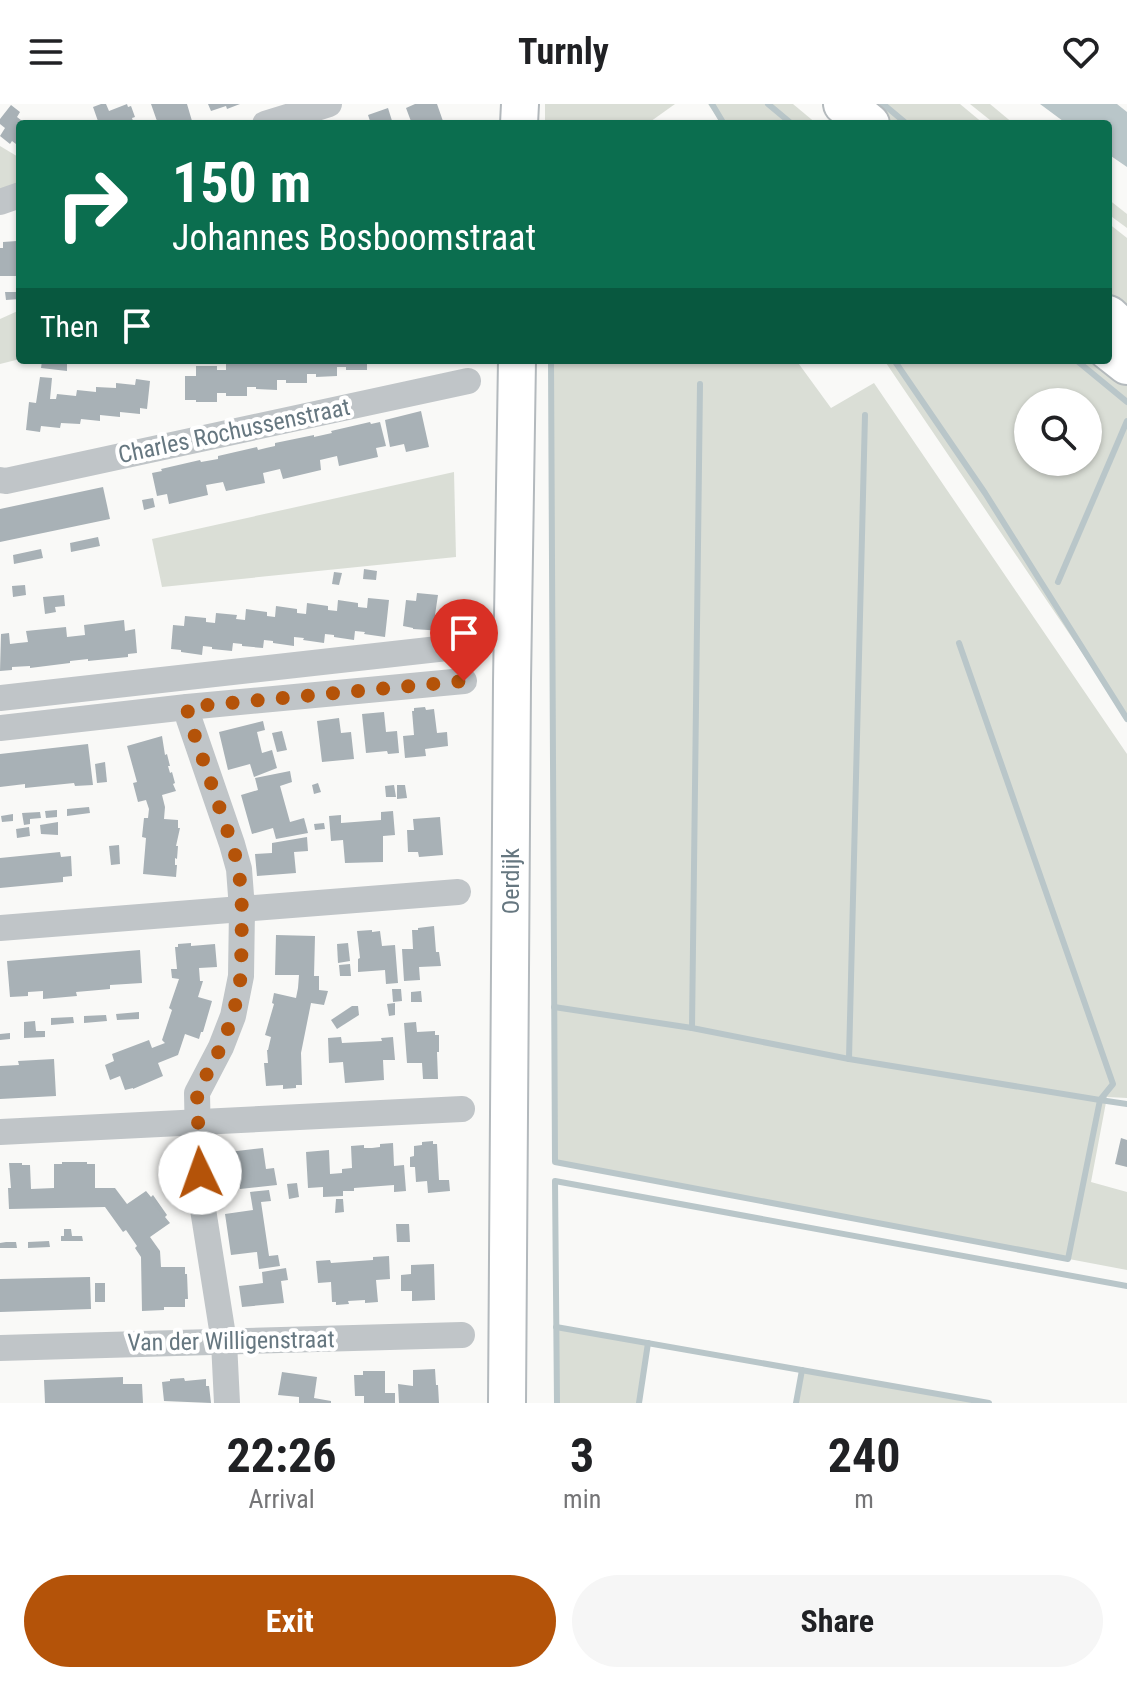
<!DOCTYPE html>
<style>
:root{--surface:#fff;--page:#f6f6f6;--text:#202124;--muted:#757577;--accent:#b45309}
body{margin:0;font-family:"Roboto Condensed",sans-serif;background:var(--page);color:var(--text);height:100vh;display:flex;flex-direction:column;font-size:30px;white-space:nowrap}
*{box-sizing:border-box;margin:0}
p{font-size:26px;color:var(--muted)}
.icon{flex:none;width:44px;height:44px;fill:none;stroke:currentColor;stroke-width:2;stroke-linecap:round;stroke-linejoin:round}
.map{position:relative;height:1299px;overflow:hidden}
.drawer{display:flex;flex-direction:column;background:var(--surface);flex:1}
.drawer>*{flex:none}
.hud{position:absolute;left:16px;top:16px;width:1096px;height:244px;border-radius:8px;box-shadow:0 2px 6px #0004;background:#0b6e4f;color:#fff;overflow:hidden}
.tools{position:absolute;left:1014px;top:284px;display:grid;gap:16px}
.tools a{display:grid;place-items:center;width:88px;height:88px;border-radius:50%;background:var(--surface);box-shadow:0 2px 6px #0004;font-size:40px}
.pin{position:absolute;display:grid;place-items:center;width:68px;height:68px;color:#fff;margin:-82px -34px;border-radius:50% 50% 50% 0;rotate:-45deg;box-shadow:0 0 8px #0007}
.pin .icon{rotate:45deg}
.me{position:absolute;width:88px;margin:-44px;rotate:357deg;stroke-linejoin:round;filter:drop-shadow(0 0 6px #0008)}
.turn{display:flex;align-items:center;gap:28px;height:168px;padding:0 24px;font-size:36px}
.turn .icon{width:104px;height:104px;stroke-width:2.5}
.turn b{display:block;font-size:56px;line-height:68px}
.then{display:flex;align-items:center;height:76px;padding:0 24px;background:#0003;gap:16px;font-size:30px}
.eta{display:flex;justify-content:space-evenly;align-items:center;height:136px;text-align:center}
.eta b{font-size:48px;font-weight:700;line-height:56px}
.primary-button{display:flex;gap:16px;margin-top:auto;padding:16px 24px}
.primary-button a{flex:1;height:92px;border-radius:48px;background:var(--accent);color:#fff;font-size:32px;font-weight:700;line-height:92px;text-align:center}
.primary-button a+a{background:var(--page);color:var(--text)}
header{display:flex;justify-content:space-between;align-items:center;height:104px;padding:0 24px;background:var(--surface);font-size:36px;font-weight:700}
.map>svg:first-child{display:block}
.green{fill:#daded6;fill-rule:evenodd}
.water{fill:#b9c6c9}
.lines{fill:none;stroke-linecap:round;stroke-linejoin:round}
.stream{stroke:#b9c6c9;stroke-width:6}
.building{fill:#a8b1b6}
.secondary-casing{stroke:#b3b9bd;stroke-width:40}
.primary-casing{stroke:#b4babd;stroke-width:44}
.street{stroke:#c0c5c8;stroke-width:26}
.secondary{stroke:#fff;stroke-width:36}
.primary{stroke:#fff;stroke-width:40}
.route{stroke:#b45309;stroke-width:14;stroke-dasharray:0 25.2}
.labels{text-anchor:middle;stroke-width:8;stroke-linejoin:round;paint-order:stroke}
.street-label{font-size:24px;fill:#667780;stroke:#fff}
</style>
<header><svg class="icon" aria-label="menu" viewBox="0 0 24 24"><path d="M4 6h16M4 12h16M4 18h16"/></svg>Turnly<svg class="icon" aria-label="heart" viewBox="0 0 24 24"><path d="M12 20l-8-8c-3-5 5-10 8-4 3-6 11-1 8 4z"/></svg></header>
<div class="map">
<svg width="1127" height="1299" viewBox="0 0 1127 1299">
<rect width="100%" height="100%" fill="#f9f9f7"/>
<g class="green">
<polygon points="545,0 675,0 647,20 545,20"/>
<polygon points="708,0 793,0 817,20 722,20"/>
<polygon points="864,0 960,0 984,20 888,20"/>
<polygon points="970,0 990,0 1014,20 995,20"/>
<polygon points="0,42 20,54 20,84 0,91"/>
<polygon points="1108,95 1127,110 1127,124 1108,110"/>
<polygon points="1108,119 1127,134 1127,223 1108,206"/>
<polygon points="20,206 20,255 0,260 0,215"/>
<polygon points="551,256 796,256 831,304 874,279 1127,650 1127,994 1107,993 1091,1078 1127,1088 1127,1166 555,1058 552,804"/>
<path d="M 884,256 L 1105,256 L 1127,273 L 1127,615 ZM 1028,298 L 1088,298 L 1088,358 L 1028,358 Z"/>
<polygon points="454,368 456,453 162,483 152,435"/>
<polygon points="556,1223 648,1239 639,1299 554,1299"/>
<polygon points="802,1266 989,1299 796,1299"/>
</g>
<polygon class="water" points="1040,0 1117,0 1127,8 1127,63 1108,50 1108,20 1067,20"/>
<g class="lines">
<g class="stream">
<polyline points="712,0 724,20"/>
<polyline points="768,0 792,20"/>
<polyline points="883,0 907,20"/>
<polyline points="551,256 555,1058 1068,1155 1100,996 1127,1000"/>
<polyline points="894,256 985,389 1127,615"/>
<polyline points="1076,256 1127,298"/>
<polyline points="1058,478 1127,317"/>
<polyline points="554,903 692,924 849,955 1100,996 1113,980 959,539"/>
<polyline points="692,924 700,280"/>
<polyline points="849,955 865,311"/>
<polyline points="556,1223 989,1299"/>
<polyline points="557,1299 555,1077 1127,1182"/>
<polyline points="639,1299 648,1239"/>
<polyline points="796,1299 802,1266"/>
</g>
</g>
<g class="building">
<polygon points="101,0 106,0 109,7 127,0 128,3 131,2 135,13 132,14 134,20 99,20 93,3"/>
<polygon points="151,0 187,0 192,17 183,20 179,20 178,18 158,20"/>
<polygon points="208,0 240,0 227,5 226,2 211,7"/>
<polygon points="415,0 437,0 444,20 412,20 406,4"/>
<polygon points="11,1 20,8 17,13 26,20 20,20 20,43 12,37 10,40 0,32 5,24 0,20 0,15"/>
<polygon points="388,4 393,20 362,20 370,17 368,11"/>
<polygon points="17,137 20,137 20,166 18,166 18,172 0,172 0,144 3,144 3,138"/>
<polygon points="5,188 20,188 20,195 6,196"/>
<polygon points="226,256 247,256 247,259 256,259 256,256 367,256 367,266 346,266 346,263 337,263 337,272 316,273 316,270 307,270 307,279 286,279 286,276 277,276 277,286 256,285 256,283 247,283 247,292 226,292 226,289 217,289 217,298 196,298 196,296 185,296 185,272 196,272 196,262 217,262 217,266 226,266"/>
<rect x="376" y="256" width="21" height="4"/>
<polygon points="42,257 67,260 67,267 41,264"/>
<polygon points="40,273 52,274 50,295 56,295 57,290 76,292 77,286 96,288 96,283 116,284 116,279 135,281 136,275 150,277 147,305 140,304 140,310 120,308 120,313 100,311 100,317 81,315 80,320 61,319 60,324 41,322 40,328 26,326 29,298 36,299"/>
<polygon points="421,307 429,343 406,348 404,340 390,343 385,316"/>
<polygon points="370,318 371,320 380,318 386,342 376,344 378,353 339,362 337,352 320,356 321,366 283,375 280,365 263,369 265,379 226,387 223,378 206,381 208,391 169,400 167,390 157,392 152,369 162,367 161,365 200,356 201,358 218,355 218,352 257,343 258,346 266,344 275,342 275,339 314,331 314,333 332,329 331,327"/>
<polygon points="103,383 110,415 0,438 0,405"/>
<polygon points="153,394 155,403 144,406 142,396"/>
<polygon points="98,433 100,442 71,448 70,439"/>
<polygon points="41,445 43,454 14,460 13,451"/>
<polygon points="364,465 377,467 376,476 363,475"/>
<polygon points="334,468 342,469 339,481 332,480"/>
<polygon points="25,481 26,491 13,493 12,482"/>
<polygon points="417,489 438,491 435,511 445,512 443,527 413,525 413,524 403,522 406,496 416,497"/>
<polygon points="64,491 65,502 55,503 56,508 45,510 43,493"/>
<polygon points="368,494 389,496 385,533 364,530 365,528 355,527 354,536 334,533 334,531 325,530 324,539 303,536 304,534 294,533 294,542 273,539 273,537 264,536 263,544 242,542 242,540 233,539 232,547 212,545 212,543 203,542 202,551 181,548 181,546 171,545 173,521 184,522 185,512 206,514 206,518 215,519 216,509 237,511 236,515 245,516 246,505 267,508 267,512 275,513 276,502 297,505 297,509 306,510 307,499 328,502 328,506 337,507 338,496 358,499 358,503 367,504"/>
<polygon points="124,516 125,527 135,525 137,549 128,550 128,553 88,557 88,555 70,557 70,559 30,564 30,562 12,563 12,566 0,567 1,530 9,529 10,540 18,539 28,538 26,527 66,523 67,533 85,531 84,521"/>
<polygon points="425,603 426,606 434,605 437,629 447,628 448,642 425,645 426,652 405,654 403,632 414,631 412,607 414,607 414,604"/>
<polygon points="384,608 386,628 397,627 399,649 388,650 387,647 366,649 362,610"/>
<polygon points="339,614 341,629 351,628 354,655 322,658 317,617"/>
<polygon points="263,617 265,626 257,628 262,649 272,646 277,664 254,673 250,660 228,666 219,628"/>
<polygon points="282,627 287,646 277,648 272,629"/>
<polygon points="162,632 165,651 167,650 170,662 168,662 170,669 172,668 175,679 173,680 176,687 162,691 165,703 164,715 178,716 178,724 180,724 176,742 178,742 177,755 175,754 175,761 177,761 176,773 143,770 146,734 142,733 144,714 148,714 149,705 146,696 138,698 133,679 137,678 127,642"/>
<polygon points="88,640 93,681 75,682 74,679 25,684 25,680 0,683 0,650"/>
<polygon points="105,658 107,678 97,679 95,660"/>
<polygon points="290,667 292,678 280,682 290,718 304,714 308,729 276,735 273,724 252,730 241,691 258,686 255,674"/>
<polygon points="318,679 321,688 314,690 312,681"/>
<polygon points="394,681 396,693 386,693 385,682"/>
<polygon points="397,681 405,681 407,694 397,695"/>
<polygon points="89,703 90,709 67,712 67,705"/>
<polygon points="57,706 57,713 46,714 45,707"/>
<polygon points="393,707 395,731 383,732 383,758 345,759 343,736 331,737 329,712 341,711 341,719 381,716 381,708"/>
<polygon points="40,708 41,714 30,715 30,720 24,721 22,709"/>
<polygon points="13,710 13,717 2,718 1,712"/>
<polygon points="440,713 443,751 419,753 418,748 408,748 407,726 414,726 413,715"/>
<polygon points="58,718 58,731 41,730 40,721"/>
<polygon points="324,719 325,725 315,726 314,720"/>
<polygon points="29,723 30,732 17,734 16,725"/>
<polygon points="307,733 308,747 294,748 296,769 257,772 255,750 272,749 272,739"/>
<polygon points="119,741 120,760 111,761 109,742"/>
<polygon points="60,748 61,753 71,752 72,772 63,773 63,778 0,784 0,754"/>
<polygon points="434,822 436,848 439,848 441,862 419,863 420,876 404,877 402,845 413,845 412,826 418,826 418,824"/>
<polygon points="372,826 372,828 380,827 382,842 395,841 398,879 386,880 385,866 358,868 358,855 360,854 357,827"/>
<polygon points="276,831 315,832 314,872 319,872 319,886 328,887 324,901 311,899 301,949 302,981 296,981 296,984 283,985 283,981 266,982 264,959 268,959 267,946 268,946 271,933 265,931 274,900 272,899 274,889 296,894 298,884 299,871 275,871"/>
<polygon points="191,839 191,842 215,840 217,863 199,864 200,877 203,877 198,893 212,897 203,928 201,928 199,935 185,930 178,951 158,959 163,972 133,985 133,984 125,986 120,972 110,976 105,961 114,957 112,950 149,936 152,944 165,939 162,936 172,906 169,904 179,875 172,874 171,865 177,865 175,843 178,843 178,840"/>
<polygon points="348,839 350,857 338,859 337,840"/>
<polygon points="140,846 142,879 110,881 110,885 76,888 77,892 43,895 43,887 28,888 28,892 10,893 7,857"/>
<polygon points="350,860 351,872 340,872 339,861"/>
<polygon points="392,885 401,885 402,897 393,898"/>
<polygon points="421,887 422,898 411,898 411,888"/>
<polygon points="395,899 395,911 389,912 387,900"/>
<polygon points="352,902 358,902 359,911 337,925 331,916"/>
<polygon points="139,908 139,915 117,916 116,910"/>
<polygon points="106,911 107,917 84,919 84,912"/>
<polygon points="73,913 74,919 51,921 51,914"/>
<polygon points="35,917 36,927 45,927 45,933 24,934 24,918"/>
<polygon points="416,918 417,928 435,927 435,931 439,931 439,948 437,948 438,975 423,975 422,959 407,959 404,919"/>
<polygon points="10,929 10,935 0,936 0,930"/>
<polygon points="341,933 342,939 382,937 381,934 393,933 395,956 383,956 384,976 345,979 343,958 329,959 328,934"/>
<polygon points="54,955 56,992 0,995 0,962 19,961 18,957"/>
<polygon points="1121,1034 1127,1036 1127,1063 1115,1060"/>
<polygon points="433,1037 433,1040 437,1040 439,1076 449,1076 450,1087 428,1089 427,1077 416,1078 415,1063 410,1063 410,1053 414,1052 414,1042 422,1041 422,1038"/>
<polygon points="393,1039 394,1062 404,1061 406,1087 394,1088 394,1081 354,1084 354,1087 343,1087 343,1092 323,1093 323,1083 308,1084 306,1048 329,1046 330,1070 342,1069 342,1065 352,1064 351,1042 364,1041 364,1044 372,1044 380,1043 380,1040"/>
<polygon points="263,1044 266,1065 274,1064 277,1081 240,1085 238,1069 223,1071 220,1049"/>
<polygon points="62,1058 87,1058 87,1060 95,1060 95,1084 115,1084 127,1100 146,1087 151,1093 153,1091 167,1111 165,1113 170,1119 150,1133 160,1147 161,1163 185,1163 185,1170 187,1170 188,1195 185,1195 185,1203 164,1203 164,1206 142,1207 141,1153 135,1144 137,1142 126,1126 123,1128 105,1103 9,1105 8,1084 11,1084 9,1059 22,1059 22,1061 30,1061 31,1085 54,1084 54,1060 62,1060"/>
<polygon points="297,1079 299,1093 289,1095 287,1080"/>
<polygon points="269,1086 271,1097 261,1098 269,1152 278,1151 280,1162 259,1165 257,1148 231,1151 225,1110 253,1106 250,1088"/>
<polygon points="336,1095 343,1095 344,1108 335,1109"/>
<polygon points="396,1120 409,1120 410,1138 397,1138"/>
<polygon points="64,1125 71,1125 72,1132 82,1132 83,1137 61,1137 61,1132 64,1132"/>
<polygon points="49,1137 50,1143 28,1144 28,1138"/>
<polygon points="6,1138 16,1138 17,1144 0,1144 0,1139"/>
<polygon points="389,1152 390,1175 376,1176 378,1198 365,1199 365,1196 348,1197 349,1200 336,1201 336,1198 332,1198 331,1178 318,1179 316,1157 330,1156 331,1159 373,1156 373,1153"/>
<polygon points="434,1160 435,1196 412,1197 412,1187 401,1187 401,1171 411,1170 411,1161"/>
<polygon points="286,1164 288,1176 281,1177 284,1199 242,1203 239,1182 263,1179 262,1168"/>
<polygon points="90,1173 91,1205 0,1208 0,1175"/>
<rect x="95" y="1179" width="10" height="19"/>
<polygon points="435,1265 436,1281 438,1281 439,1299 399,1299 398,1280 413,1282 413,1266"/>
<polygon points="363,1267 385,1267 385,1289 395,1289 395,1299 364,1299 364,1292 355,1292 354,1271 363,1271"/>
<polygon points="282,1268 317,1273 314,1294 331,1297 331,1299 299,1299 299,1293 278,1291"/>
<polygon points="123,1273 123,1280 142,1280 143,1299 45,1299 44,1276"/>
<polygon points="184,1274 185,1277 206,1275 206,1282 209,1282 211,1299 164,1297 162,1278 170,1277 170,1275"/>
</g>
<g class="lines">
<defs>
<g id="secondary">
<polyline points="519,20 520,0"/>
<polyline points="507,1299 512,578 517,256"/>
</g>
<g id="primary">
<polyline points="844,0 869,20"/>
<polyline points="1108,212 1127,229"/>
<polyline points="1108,245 1127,260"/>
</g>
</defs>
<use href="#secondary" class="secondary-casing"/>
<use href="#primary" class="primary-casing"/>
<g class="street">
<polyline points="265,20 329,0"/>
<polyline points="0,98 20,91"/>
<polyline points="0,376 6,377 468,277"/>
<polyline points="0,594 465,542"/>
<polyline points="187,603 189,615 232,740 239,765 242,805 241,872 233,912 221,943 197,989 198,1038 202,1099 224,1238 227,1299"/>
<polyline points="0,624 187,603 464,577"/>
<polyline points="0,824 458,788"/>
<polyline points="0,1028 462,1005"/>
<polyline points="0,1244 462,1231"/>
</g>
<use href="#secondary" class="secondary"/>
<use href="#primary" class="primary"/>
</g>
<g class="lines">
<polyline class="route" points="200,1069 197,989 221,943 233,912 241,872 242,805 239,765 232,740 189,615 187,603 464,577"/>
</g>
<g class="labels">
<g class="street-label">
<text transform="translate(234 327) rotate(-12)" y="8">Charles Rochussenstraat</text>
<text transform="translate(511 777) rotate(-90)" y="8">Oerdijk</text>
<text transform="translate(231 1237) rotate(-1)" y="8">Van der Willigenstraat</text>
</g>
</g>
</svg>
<div class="tools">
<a><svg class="icon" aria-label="search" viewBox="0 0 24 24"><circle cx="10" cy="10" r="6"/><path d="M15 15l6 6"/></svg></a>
</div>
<div class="pin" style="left:464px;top:577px;background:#d93025"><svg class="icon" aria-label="arrive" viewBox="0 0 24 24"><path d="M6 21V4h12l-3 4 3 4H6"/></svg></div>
<svg class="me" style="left:200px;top:1069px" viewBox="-20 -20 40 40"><circle r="19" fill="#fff"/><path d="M0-13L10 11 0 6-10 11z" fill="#b45309"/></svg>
<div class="hud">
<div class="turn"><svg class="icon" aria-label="right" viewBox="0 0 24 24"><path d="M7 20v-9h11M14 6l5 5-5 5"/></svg><div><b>150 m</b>Johannes Bosboomstraat</div></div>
<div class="then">Then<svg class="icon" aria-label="arrive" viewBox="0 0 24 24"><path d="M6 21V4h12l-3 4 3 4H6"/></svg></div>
</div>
</div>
<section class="drawer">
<div class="eta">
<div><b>22:26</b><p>Arrival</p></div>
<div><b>3</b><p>min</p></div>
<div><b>240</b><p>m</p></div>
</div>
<div class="primary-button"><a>Exit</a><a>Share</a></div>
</section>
